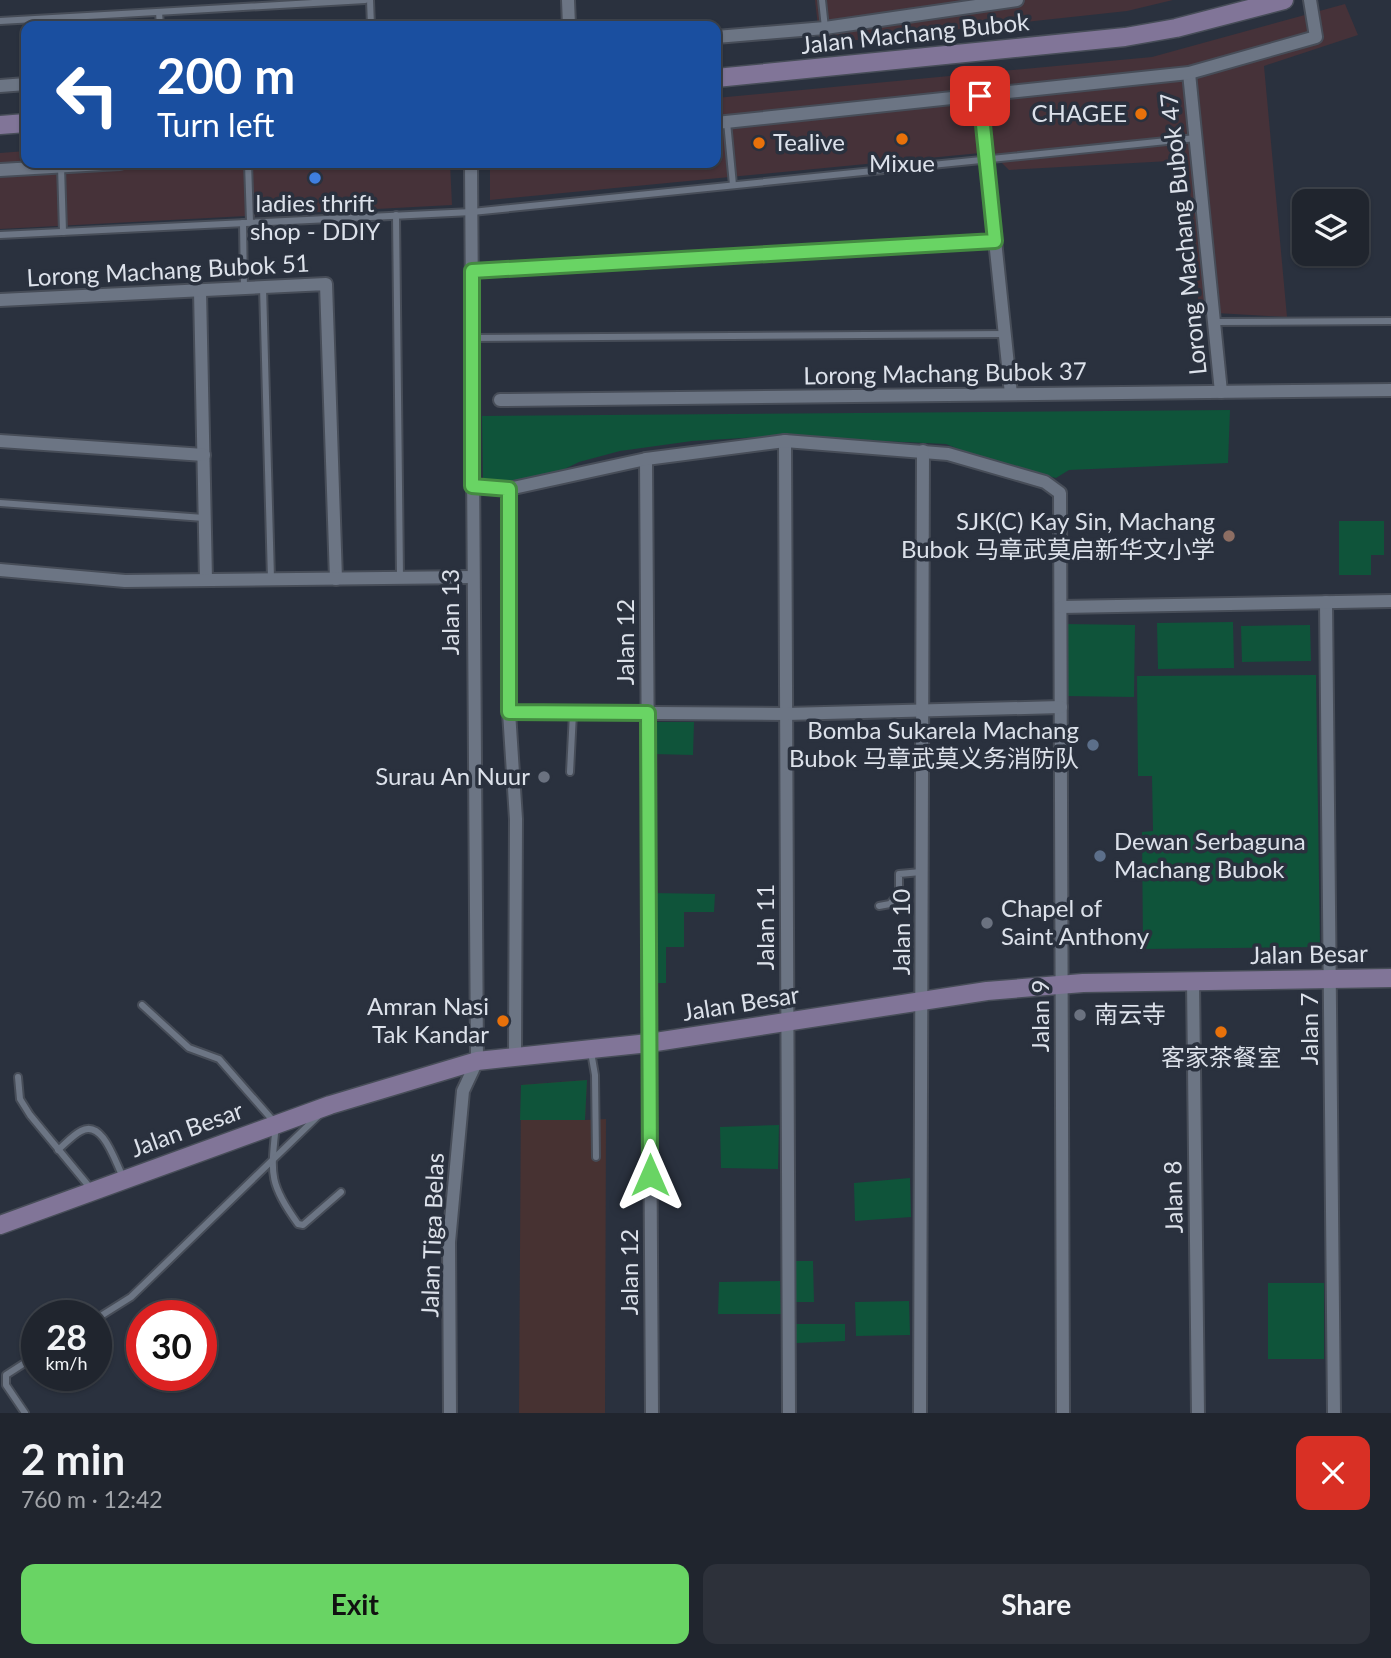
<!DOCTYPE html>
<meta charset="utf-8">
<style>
:root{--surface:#20252e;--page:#2d313a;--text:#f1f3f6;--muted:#a2a5aa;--line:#3d424a;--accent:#69d464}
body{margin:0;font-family:Lato,"Noto Sans SC",sans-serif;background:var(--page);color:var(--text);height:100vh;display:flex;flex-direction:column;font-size:26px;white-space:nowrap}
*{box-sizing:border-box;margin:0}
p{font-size:23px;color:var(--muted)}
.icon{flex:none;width:38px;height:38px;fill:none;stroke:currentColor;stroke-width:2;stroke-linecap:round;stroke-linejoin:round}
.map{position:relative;height:1413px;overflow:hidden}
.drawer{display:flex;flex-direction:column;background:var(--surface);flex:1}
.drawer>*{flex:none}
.guide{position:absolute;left:21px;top:21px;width:700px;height:147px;border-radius:14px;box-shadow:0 2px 5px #0004,0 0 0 2px var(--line);background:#1a4fa0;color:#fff;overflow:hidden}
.controls{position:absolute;left:1292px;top:189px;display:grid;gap:14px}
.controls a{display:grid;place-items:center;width:77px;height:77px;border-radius:14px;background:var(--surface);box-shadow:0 2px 5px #0004,0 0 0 2px var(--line);font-size:35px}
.speed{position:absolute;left:21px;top:1300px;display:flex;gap:14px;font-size:35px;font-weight:700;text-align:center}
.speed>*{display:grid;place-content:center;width:91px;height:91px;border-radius:50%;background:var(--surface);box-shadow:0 2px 5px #0004,0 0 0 2px var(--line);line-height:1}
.speed small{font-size:18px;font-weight:400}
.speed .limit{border:10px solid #d22;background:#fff;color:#111}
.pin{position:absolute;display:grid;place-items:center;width:60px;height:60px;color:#fff;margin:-30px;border-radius:14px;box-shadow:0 4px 10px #0006}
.me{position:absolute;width:77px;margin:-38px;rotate:0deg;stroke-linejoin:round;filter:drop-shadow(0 0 5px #0008)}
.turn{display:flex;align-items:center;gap:24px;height:147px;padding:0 21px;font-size:32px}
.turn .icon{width:91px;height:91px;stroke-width:2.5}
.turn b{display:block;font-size:49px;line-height:60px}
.round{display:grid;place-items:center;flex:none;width:74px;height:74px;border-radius:14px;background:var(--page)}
.overview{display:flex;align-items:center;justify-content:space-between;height:119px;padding:0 21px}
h1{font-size:42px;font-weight:700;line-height:52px}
.cta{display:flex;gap:14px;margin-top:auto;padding:14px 21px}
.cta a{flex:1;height:80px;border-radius:14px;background:var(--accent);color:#111;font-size:28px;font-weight:700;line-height:80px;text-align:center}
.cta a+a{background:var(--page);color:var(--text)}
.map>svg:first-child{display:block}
.commercial{fill:#463239}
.industrial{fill:#473232}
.green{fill:#0f543a}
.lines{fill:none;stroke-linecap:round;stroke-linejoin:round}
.service-casing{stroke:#474d58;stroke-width:10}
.minor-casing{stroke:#474d58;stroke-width:16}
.secondary-casing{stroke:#474d58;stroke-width:21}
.service{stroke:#6c7584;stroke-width:6}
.minor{stroke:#6c7584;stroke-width:12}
.secondary{stroke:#817598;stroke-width:18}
.route-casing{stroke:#448a41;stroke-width:18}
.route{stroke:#69d464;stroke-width:12}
.food-dot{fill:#e8710a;stroke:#2a313e;stroke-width:2.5}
.shop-dot{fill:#3f7fe0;stroke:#2a313e;stroke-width:2.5}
.education-dot{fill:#8d6e63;stroke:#2a313e;stroke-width:2.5}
.service-dot{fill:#5c6f8a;stroke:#2a313e;stroke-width:2.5}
.worship-dot{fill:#6b7280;stroke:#2a313e;stroke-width:2.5}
.labels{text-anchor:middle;stroke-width:7;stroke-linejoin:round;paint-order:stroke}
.street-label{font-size:24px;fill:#dce1ea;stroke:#2a313e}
.poi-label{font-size:24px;fill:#dce1ea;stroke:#2a313e;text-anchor:end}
</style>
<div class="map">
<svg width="1391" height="1413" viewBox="0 0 1391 1413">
<rect width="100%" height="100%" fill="#2a313e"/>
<g class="commercial">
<polygon points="815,0 1173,0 1127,11 820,44"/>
<polygon points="1345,4 1358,35 1264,66 1287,317 1199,312 1188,160 1009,170 991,152 490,200 490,163 716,163 716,98 1152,57"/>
<polygon points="26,151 26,163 450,163 452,205 0,229 0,153"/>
</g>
<polygon class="industrial" points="587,1080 585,1120 606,1119 605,1413 519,1413 521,1085"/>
<g class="green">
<polygon points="1230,410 1228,463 1069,470 1056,478 991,462 946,444 777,436 692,441 620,451 579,462 538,482 491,485 483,478 482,416"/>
<polygon points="1339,521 1384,521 1384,555 1371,555 1371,575 1339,575"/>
<polygon points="1233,622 1234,668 1158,669 1157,623"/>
<polygon points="1065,624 1135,625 1134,697 1065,696"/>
<polygon points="1310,625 1311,661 1242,662 1241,626"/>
<polygon points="1316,675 1320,947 1143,949 1142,832 1153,831 1152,776 1138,776 1137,676"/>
<polygon points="654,722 694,722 693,755 653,754"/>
<polygon points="651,893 715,894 714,912 684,912 684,947 666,947 666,983 651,983"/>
<polygon points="587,1080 585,1120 520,1120 521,1085"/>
<polygon points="779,1125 778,1169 721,1168 720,1127"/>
<polygon points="910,1178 911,1217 855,1221 854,1183"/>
<polygon points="794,1261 813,1261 814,1302 796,1302"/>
<polygon points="780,1281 781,1314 718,1314 719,1282"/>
<rect x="1268" y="1283" width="56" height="76"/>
<polygon points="909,1301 910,1335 856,1336 855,1302"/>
<polygon points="795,1324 845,1324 845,1341 796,1343"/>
</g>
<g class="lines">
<defs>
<g id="service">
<polyline points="370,0 371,26"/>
<polyline points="822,0 825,28"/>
<polyline points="159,12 160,26"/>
<polyline points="0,21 365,0"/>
<polyline points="727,122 733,185"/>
<polyline points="248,163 250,222"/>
<polyline points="61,166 63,232"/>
<polyline points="396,215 400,577"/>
<polyline points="243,223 244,288"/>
<polyline points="0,235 472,212 1196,138"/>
<polyline points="263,287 271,579"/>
<polyline points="1214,322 1391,321"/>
<polyline points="472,338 1005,334"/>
<polyline points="0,503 204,518"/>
<polyline points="570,772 573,713"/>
<polyline points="879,906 890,904 899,892 899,874 921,872"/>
<path d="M 142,1005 L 189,1048 L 219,1059 L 276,1124 C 271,1173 268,1183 298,1224 L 303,1225 L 341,1192"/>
<polyline points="591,1052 595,1075 596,1157"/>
<polyline points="18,1077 20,1099 30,1115 92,1190"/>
<path d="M 58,1150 C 65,1144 73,1135 81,1131 C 103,1119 115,1162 123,1177"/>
<polyline points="96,1319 131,1297 318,1116"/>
<polyline points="25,1413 6,1385 6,1375 37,1355"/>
</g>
<g id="minor">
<polyline points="568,0 569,26"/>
<polyline points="716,37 825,28 1017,0"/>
<polyline points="1189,73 1221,392"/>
<polyline points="0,86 26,84"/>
<polyline points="980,96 1011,394"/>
<polyline points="716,123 1189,73 1316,37 1310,0"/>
<polyline points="0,170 120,163"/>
<polyline points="472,271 995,241"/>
<polyline points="200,291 206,580"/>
<polyline points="0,300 326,284 336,579"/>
<polyline points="500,400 1391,390"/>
<polyline points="0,441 204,455"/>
<polyline points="785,441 789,1413"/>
<polyline points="646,459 652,1413"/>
<polyline points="472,487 509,489 646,459 785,441 948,454 1045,482 1060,493 1063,1413"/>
<polyline points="509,489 509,712 516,819 515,1057"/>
<polyline points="0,570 125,581 472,577"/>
<polyline points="1326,602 1334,1413"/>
<polyline points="1061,607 1391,601"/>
<polyline points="509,712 786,714 1061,707"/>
<polyline points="1193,981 1198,1413"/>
<polyline points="450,1413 449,1242 463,1091 477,1061 471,163"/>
<polyline points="920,1413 923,451"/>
</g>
<g id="secondary">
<polyline points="716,78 1125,37 1176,28 1284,0"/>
<polyline points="0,125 26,123"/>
<polyline points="0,1225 330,1105 477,1061 649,1043 987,991 1083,983 1391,978"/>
</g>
</defs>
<use href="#service" class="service-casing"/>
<use href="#minor" class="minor-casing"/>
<use href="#secondary" class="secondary-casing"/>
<use href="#service" class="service"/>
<use href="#minor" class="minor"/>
<use href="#secondary" class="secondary"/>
</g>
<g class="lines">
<defs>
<polyline id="route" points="650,1175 648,713 509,712 509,489 472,486 472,271 995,241 980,96"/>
</defs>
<use href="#route" class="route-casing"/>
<use href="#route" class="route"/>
</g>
<g class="food-dot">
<circle cx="1141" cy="114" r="7"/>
<circle cx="902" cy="139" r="7"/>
<circle cx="759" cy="143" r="7"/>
<circle cx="503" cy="1021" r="7"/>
<circle cx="1221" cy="1032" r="7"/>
</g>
<circle class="shop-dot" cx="315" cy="178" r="7"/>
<circle class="education-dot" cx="1229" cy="536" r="7"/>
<g class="service-dot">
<circle cx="1093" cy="745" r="7"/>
<circle cx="1100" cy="856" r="7"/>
</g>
<g class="worship-dot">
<circle cx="544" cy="777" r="7"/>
<circle cx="987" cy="923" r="7"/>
<circle cx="1080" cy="1015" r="7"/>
</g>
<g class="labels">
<g class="street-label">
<text transform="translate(915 34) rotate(-6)" y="8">Jalan Machang Bubok</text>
<text transform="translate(1184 234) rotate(-96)" y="8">Lorong Machang Bubok 47</text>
<text transform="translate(168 271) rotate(-3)" y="8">Lorong Machang Bubok 51</text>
<text transform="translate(945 374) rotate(-1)" y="8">Lorong Machang Bubok 37</text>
<text transform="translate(451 612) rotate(-90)" y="8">Jalan 13</text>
<text transform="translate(626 642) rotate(-90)" y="8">Jalan 12</text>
<text transform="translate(766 927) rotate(-90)" y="8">Jalan 11</text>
<text transform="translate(902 932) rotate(-90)" y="8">Jalan 10</text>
<text transform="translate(1309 955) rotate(-1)" y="8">Jalan Besar</text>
<text transform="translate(741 1004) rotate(-9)" y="8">Jalan Besar</text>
<text transform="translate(1041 1016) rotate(-90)" y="8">Jalan 9</text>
<text transform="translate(1310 1029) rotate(-90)" y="8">Jalan 7</text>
<text transform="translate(187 1130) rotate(-20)" y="8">Jalan Besar</text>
<text transform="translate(1174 1197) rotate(-91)" y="8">Jalan 8</text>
<text transform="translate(433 1235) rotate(-88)" y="8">Jalan Tiga Belas</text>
<text transform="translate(630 1272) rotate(-90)" y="8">Jalan 12</text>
</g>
<g class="poi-label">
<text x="1127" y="122">CHAGEE</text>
<text x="773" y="151" text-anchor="start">Tealive</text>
<text x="902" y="172" text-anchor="middle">Mixue</text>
<text x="315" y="212" text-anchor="middle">ladies thrift<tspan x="315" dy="28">shop - DDIY</tspan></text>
<text x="1215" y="530">SJK(C) Kay Sin, Machang<tspan x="1215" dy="28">Bubok 马章武莫启新华文小学</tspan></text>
<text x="1079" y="739">Bomba Sukarela Machang<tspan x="1079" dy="28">Bubok 马章武莫义务消防队</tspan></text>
<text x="530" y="785">Surau An Nuur</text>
<text x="1114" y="850" text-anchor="start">Dewan Serbaguna<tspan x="1114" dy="28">Machang Bubok</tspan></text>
<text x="1001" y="917" text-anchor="start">Chapel of<tspan x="1001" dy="28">Saint Anthony</tspan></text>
<text x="489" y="1015">Amran Nasi<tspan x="489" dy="28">Tak Kandar</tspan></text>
<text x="1094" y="1023" text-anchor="start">南云寺</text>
<text x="1221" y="1066" text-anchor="middle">客家茶餐室</text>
</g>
</g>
</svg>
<div class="controls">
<a><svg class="icon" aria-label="layers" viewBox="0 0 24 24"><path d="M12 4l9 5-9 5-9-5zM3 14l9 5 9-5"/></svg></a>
</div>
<div class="speed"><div>28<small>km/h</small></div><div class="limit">30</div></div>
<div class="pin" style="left:980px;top:96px;background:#d93025"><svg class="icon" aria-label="arrive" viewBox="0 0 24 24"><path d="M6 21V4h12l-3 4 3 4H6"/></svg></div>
<svg class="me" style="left:650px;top:1175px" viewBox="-20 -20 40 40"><path d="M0-17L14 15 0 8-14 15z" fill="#69d464" stroke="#fff" stroke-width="4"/></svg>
<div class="guide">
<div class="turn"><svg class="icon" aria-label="left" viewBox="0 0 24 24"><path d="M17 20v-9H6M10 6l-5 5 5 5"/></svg><div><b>200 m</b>Turn left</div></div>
</div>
</div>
<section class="drawer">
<div class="overview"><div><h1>2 min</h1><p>760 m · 12:42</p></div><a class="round" style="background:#d93025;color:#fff"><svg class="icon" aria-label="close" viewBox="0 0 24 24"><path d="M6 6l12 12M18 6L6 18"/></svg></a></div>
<div class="cta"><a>Exit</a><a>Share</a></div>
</section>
